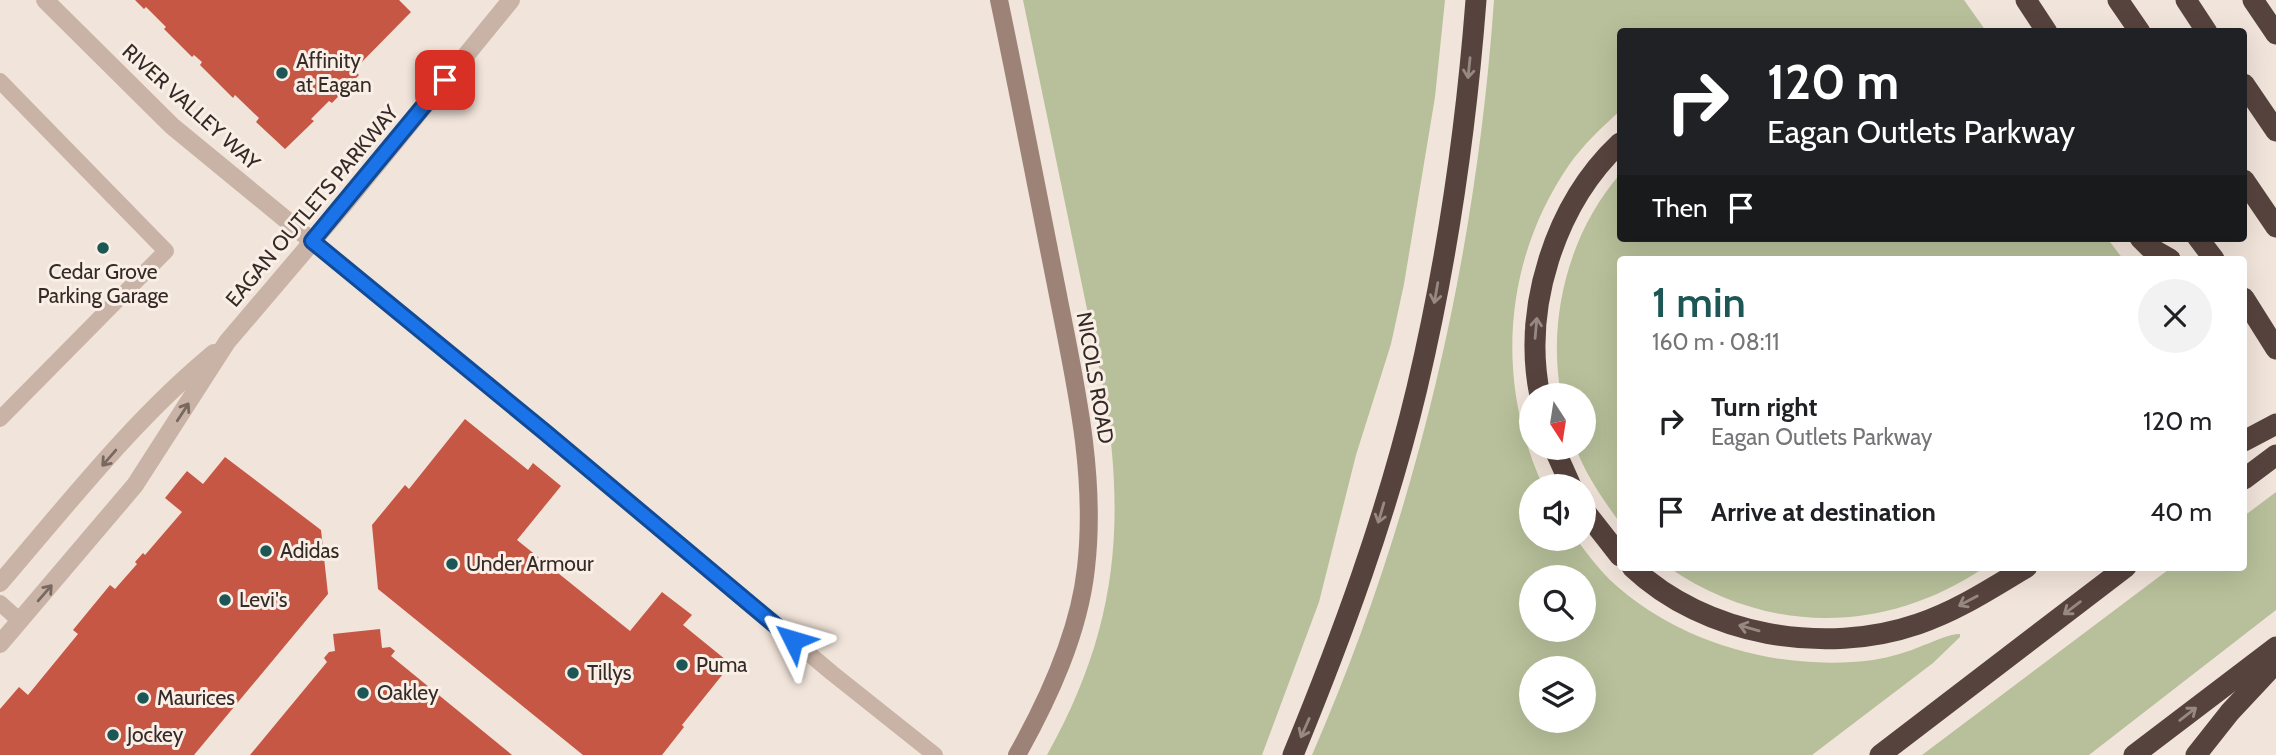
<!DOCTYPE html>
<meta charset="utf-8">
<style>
:root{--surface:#fff;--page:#f2f2f2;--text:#202124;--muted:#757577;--accent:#1d5755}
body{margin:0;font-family:Cabin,sans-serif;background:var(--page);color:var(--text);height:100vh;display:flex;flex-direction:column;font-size:26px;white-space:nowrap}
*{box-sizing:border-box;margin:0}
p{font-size:23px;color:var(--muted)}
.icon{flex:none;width:38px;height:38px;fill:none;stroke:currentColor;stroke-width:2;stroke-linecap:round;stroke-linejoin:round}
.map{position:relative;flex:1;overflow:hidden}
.details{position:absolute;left:1617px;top:256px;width:630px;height:315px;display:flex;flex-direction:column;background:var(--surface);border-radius:7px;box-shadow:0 7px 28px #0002}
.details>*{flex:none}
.guide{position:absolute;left:1617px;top:28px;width:630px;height:214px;border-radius:7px;box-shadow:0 7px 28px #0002;background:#202124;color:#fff;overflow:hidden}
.needle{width:46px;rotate:168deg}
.controls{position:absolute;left:1519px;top:383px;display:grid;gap:14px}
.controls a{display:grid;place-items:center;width:77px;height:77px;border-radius:50%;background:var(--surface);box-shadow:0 7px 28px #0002;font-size:35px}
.pin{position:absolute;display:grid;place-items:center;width:60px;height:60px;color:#fff;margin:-30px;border-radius:14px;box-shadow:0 4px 10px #0006}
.me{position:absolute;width:77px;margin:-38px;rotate:310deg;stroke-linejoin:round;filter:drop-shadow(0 0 5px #0008)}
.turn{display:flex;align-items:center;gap:24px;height:147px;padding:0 35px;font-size:32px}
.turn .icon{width:91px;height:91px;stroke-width:2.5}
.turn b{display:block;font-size:49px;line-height:60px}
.then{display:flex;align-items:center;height:66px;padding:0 35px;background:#0003;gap:14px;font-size:26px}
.round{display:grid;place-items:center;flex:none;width:74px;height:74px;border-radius:37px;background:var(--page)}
.overview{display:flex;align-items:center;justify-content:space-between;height:119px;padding:0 35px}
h1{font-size:42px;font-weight:600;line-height:52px;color:var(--accent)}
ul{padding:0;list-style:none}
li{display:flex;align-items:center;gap:21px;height:91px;padding:0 35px}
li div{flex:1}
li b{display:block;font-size:26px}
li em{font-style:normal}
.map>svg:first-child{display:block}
.green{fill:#b7c09a;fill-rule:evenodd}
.building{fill:#c65744}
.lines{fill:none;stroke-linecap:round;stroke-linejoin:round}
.lane{stroke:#c9b3a6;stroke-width:16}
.street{stroke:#c9b3a6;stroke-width:18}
.secondary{stroke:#9d8278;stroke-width:18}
.highway{stroke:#57433e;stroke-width:21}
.oneway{stroke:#988882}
.oneway2{stroke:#786860}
.route-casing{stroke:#114b97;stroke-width:18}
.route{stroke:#1a73e8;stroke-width:12}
.poi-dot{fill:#1d5755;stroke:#f9efe7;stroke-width:2.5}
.labels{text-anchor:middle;stroke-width:6;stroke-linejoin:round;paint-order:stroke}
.poi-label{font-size:21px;fill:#362a27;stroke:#f9efe7;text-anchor:start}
.street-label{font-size:21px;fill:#362a27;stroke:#f9efe7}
</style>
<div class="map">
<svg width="2276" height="755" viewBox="0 0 2276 755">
<rect width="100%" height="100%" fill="#f1e4da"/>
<g class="green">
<path d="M 1023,0 L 1445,0 L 1435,97 L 1404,284 L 1391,344 L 1356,455 L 1319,602 L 1262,755 L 1047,755 C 1115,633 1126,532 1105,396 Z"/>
<path d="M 1494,0 L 1964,0 L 1986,31 L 1620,32 L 1620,111 C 1602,127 1583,145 1569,165 C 1503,261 1495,381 1543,486 L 1531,486 L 1531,539 L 1576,539 C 1587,553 1597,567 1610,580 C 1678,644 1782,672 1873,660 C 1891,657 1908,652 1924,645 C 1936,641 1948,634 1960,634 L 1960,637 L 1933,663 L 1812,755 L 1312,755 C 1416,517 1476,259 1494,0 ZM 1531,578 L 1584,578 L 1584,630 L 1531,630 ZM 1531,668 L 1584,668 L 1584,721 L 1531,721 Z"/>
<path d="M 1620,174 L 1620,238 L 2107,238 L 2123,259 L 1620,259 L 1620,523 C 1603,499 1586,476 1576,448 L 1584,448 L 1584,396 L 1561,395 C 1547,318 1569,233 1620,174 Z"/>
<polygon points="2276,492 2276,610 2089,755 1922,755 2172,567 2244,567 2244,516"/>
<path d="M 1668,567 L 1985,567 C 1885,635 1767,635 1668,567 Z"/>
</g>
<g class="building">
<polygon points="135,0 399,0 411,12 354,70 359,75 332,103 329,101 311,119 314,121 285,149 256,122 259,118 235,95 233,98 200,65 202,62 194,55 192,57 164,29 166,27 146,7 144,9"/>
<polygon points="465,419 528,470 533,463 561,486 517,540 630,631 662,592 692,615 683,625 731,664 682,725 684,727 662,755 583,755 378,589 372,525 405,485 409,489"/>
<polygon points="225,457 321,530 328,594 194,755 0,755 0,709 19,687 28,695 78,634 73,630 110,585 115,589 137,564 135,562 143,553 145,555 182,512 165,498 187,471 203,484"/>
<polygon points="380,629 382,648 390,647 395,651 391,656 512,755 250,755 327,662 324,658 329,652 335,651 333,634"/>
</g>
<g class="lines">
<g class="lane">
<polyline points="0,81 166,251 0,419"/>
<polyline points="312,241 546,433 832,673 935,755"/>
<polyline points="0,603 20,621"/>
</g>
<g class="street">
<polyline points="45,0 172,126 312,241"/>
<path d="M 0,583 C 68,504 133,420 214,353"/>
<polyline points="0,644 135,485 227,342 347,201 511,0"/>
</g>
<path class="secondary" d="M 999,0 C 1019,95 1037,190 1056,285 C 1074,378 1097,472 1086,568 C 1079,633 1049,698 1017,755"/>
<g class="highway">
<polyline points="2026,0 2047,32"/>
<polyline points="2118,0 2140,32"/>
<polyline points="2186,0 2207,32"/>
<polyline points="2253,0 2276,34"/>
<polyline points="2244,84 2276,131"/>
<polyline points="2244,180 2276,227"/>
<polyline points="2140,238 2149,247 2170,259"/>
<polyline points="2198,238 2214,259"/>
<polyline points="2244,298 2276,349"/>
<path d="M 1540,396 C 1522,308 1555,204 1620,143"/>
<polyline points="2244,441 2276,424"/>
<polyline points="1554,448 1571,486"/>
<polyline points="2244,479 2276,455"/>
<polyline points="1584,510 1620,556"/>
<path d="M 1632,567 C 1705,636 1825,656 1918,624 C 1957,611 1992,588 2027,567"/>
<path d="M 1293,755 C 1342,636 1387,514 1417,388 C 1447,261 1466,130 1476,0"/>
<polyline points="1880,755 2126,567"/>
<polyline points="2134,755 2276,647"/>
<polyline points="2196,755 2230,712 2276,663"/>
</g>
</g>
<defs><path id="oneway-shaft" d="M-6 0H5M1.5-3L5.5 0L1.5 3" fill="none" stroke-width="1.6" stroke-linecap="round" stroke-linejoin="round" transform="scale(1.75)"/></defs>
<g class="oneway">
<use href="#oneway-shaft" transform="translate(1469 68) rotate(96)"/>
<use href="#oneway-shaft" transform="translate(1436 293) rotate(100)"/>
<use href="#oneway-shaft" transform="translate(1536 328) rotate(-85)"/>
<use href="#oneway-shaft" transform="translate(1381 513) rotate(106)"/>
<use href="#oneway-shaft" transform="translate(1968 601) rotate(152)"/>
<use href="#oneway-shaft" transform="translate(2072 608) rotate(143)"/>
<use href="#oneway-shaft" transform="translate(1749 628) rotate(-164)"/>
<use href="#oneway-shaft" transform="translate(2188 714) rotate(-38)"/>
<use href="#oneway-shaft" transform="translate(1305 728) rotate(114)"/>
</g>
<g class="oneway2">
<use href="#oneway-shaft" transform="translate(183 412) rotate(-57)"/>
<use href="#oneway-shaft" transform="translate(109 458) rotate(131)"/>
<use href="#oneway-shaft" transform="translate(45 593) rotate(-49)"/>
</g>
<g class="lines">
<defs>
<polyline id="route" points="445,80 312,241 546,433 793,640"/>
</defs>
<use href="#route" class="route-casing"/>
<use href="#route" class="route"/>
</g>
<g class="poi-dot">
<circle cx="282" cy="73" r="7"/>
<circle cx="103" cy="248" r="7"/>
<circle cx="266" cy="551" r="7"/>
<circle cx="452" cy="564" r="7"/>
<circle cx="225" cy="600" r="7"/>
<circle cx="682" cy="665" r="7"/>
<circle cx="573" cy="673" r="7"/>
<circle cx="363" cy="693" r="7"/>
<circle cx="143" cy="698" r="7"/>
<circle cx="113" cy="735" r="7"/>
</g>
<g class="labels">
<g class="poi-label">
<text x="296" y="68">Affinity<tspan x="296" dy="24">at Eagan</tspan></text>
<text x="103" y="279" text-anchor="middle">Cedar Grove<tspan x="103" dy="24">Parking Garage</tspan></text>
<text x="280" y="558">Adidas</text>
<text x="466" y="571">Under Armour</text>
<text x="239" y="607">Levi's</text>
<text x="696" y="672">Puma</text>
<text x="587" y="680">Tillys</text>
<text x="377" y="700">Oakley</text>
<text x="157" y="705">Maurices</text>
<text x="127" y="742">Jockey</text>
</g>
<g class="street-label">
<text transform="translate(191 107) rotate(42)" y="7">RIVER VALLEY WAY</text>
<text transform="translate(312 206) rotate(-50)" y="7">EAGAN OUTLETS PARKWAY</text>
<text transform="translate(1095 378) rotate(80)" y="7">NICOLS ROAD</text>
</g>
</g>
</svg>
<div class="controls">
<a><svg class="needle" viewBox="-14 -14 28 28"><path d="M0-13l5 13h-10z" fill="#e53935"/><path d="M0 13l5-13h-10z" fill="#757577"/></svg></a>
<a><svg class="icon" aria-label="sound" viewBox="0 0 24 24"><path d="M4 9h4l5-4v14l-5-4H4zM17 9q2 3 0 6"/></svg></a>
<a><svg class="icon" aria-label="search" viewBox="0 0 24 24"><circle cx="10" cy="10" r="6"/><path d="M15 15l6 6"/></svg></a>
<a><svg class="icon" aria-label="layers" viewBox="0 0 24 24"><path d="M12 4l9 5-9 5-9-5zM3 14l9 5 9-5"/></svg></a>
</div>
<div class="pin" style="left:445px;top:80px;background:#d93025"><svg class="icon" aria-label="arrive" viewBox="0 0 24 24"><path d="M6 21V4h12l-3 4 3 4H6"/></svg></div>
<svg class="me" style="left:793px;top:640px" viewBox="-20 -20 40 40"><path d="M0-17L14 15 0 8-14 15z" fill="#1a73e8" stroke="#fff" stroke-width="4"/></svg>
<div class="guide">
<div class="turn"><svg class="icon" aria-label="right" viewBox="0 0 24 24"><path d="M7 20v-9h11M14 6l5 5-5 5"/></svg><div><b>120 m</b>Eagan Outlets Parkway</div></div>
<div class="then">Then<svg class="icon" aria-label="arrive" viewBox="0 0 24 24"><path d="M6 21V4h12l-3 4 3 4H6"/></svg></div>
</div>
<section class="details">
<div class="overview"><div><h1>1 min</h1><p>160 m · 08:11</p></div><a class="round"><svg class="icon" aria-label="close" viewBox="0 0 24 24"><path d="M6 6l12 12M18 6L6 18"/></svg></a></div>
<ul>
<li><svg class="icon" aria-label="right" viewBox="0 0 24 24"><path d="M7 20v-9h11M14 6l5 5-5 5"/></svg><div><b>Turn right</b><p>Eagan Outlets Parkway</p></div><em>120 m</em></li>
<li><svg class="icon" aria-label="arrive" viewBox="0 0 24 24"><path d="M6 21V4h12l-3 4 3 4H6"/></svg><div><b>Arrive at destination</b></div><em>40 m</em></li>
</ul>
</section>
</div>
